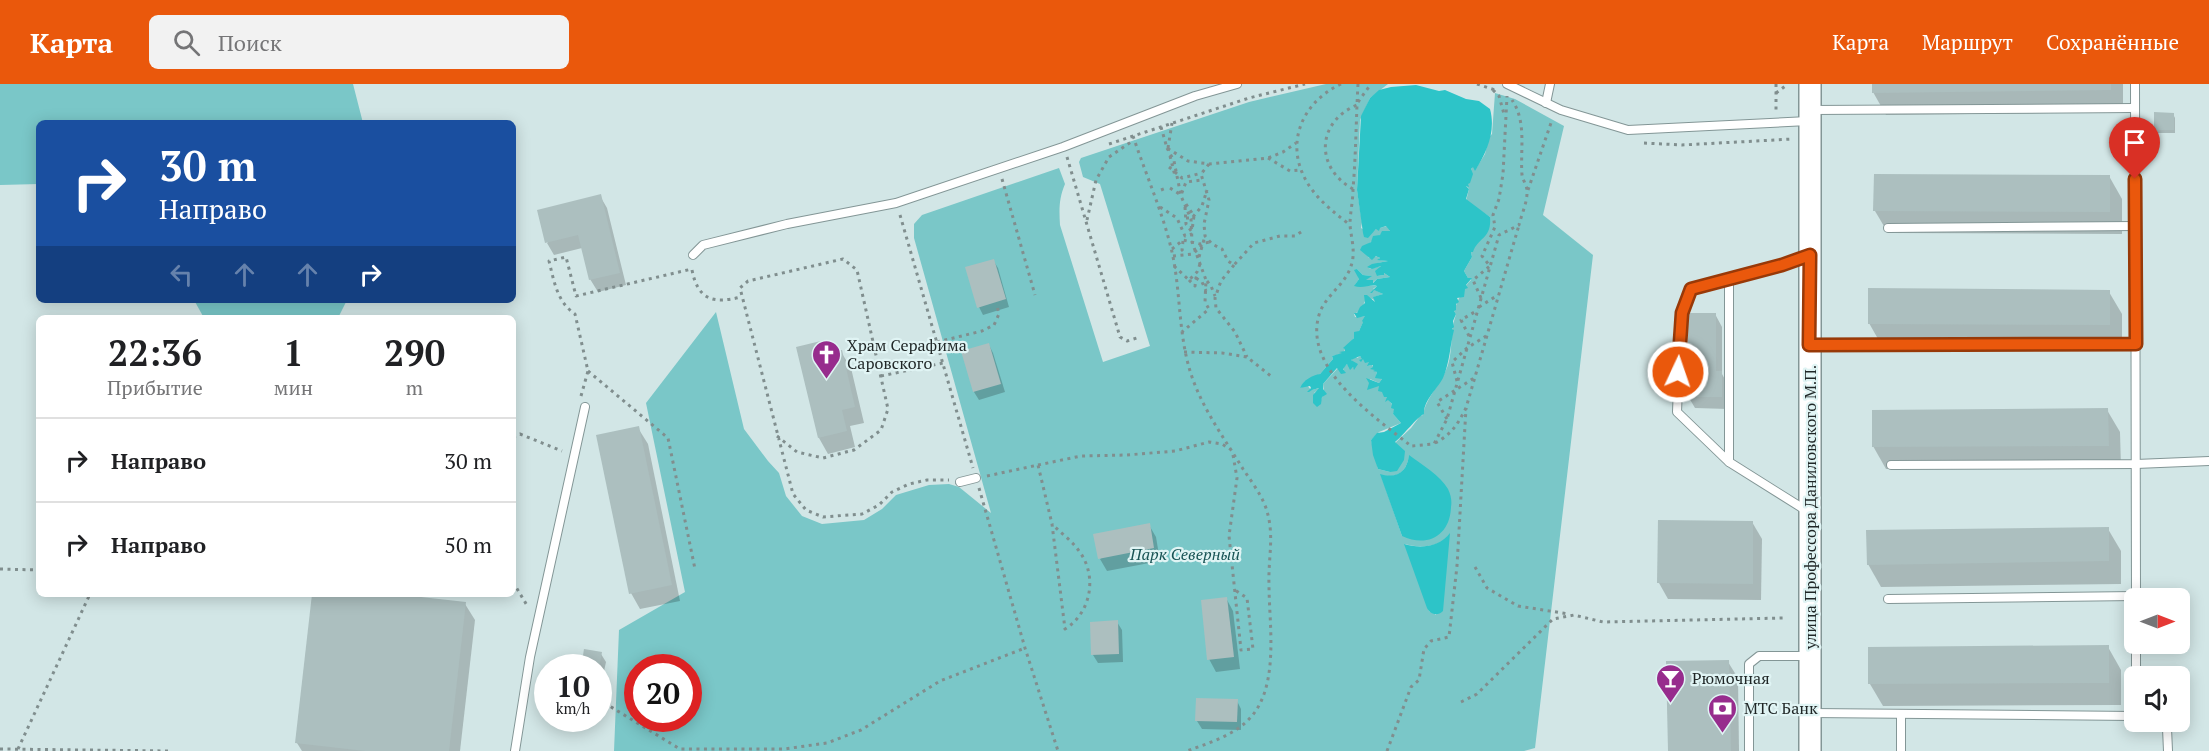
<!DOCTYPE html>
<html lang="ru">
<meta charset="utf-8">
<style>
:root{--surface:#fff;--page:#f2f2f2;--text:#202124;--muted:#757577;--line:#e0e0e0;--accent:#ea580c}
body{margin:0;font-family:"PT Serif",serif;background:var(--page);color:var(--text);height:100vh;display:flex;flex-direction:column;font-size:22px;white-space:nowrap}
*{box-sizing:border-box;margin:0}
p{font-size:20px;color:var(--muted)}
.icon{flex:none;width:33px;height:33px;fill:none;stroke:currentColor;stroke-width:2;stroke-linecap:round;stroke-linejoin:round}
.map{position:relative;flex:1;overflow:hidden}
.drawer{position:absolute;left:36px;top:231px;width:480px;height:282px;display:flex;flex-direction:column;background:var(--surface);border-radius:9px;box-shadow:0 3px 15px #0003}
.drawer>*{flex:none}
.guide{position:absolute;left:36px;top:36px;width:480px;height:183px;border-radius:9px;box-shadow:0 3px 15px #0003;background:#1a4fa0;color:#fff;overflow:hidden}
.needle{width:39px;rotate:90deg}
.tools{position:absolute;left:2124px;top:504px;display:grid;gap:12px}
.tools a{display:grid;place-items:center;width:66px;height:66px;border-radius:9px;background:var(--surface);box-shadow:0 3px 15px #0003;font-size:30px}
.speed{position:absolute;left:534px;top:570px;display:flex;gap:12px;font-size:30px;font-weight:700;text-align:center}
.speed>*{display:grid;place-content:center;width:78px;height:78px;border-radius:50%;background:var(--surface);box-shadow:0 3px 15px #0003;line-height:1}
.speed small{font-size:15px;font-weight:400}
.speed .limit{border:9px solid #d22;background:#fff;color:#111}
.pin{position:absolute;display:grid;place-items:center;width:51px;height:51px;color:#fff;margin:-62px -26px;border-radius:50% 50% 50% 0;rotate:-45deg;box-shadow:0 0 6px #0007}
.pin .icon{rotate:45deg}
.me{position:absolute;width:66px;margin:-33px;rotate:3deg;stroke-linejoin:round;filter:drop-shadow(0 0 4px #0008)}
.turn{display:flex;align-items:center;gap:21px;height:126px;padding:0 24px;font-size:27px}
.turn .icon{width:78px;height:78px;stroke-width:2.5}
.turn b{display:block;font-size:42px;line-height:51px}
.lanes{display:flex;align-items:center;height:57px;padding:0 24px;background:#0003;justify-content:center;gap:30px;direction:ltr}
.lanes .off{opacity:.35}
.eta{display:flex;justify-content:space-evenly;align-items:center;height:102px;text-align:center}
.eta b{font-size:36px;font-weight:700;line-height:42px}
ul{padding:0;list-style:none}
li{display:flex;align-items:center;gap:18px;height:84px;padding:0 24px;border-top:2px solid var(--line)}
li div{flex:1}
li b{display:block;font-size:22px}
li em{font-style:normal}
header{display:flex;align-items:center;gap:36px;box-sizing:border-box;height:84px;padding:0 30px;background:var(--accent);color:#fff}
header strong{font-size:28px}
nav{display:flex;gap:33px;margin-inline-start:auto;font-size:21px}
.search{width:420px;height:54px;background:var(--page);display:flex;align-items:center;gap:15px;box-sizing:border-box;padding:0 21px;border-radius:9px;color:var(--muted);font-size:22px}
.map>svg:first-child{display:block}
.green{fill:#7ac7c8;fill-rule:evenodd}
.water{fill:#2dc4c8}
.shadow{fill:#0003}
.building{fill:#acbfbf}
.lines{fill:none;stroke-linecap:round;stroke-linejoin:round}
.lane-casing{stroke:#839696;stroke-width:10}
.secondary-casing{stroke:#839696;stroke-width:24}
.path{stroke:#808e8e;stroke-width:3;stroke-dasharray:3 4.5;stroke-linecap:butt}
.lane{stroke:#fff;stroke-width:8}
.secondary{stroke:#fff;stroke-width:21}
.route-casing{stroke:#983908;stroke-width:15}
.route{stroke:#ea580c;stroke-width:10}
.labels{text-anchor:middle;stroke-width:4.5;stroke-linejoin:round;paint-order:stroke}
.poi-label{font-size:16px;fill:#1f2626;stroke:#e0f4f4;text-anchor:start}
.street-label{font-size:16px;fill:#1f2626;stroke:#e0f4f4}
.park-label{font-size:16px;font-style:italic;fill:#175354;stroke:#e0f4f4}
</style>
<header>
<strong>Карта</strong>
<div class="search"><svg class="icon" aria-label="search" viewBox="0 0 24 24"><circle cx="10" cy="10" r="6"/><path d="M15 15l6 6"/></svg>Поиск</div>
<nav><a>Карта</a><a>Маршрут</a><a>Сохранённые</a></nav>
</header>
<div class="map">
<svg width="2209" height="667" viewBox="0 0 2209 667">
<rect width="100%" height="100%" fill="#d2e6e6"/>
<g class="green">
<polygon points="0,0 353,0 363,39 39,39 39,100 0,101"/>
<path d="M 1326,0 L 1388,0 L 1370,14 L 1360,36 L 1357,106 L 1362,138 L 1361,144 L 1370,150 L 1376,145 L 1387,142 L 1390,147 L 1380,151 L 1368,160 L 1366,169 L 1369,174 L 1378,172 L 1380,176 L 1388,177 L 1378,179 L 1369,185 L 1381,182 L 1377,187 L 1377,192 L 1384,191 L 1384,189 L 1390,193 L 1377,195 L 1372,199 L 1365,196 L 1371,192 L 1363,191 L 1357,185 L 1359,195 L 1355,201 L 1377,202 L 1373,205 L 1383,210 L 1374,213 L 1375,218 L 1373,215 L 1366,214 C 1365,219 1359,229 1354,230 L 1355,233 L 1366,232 L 1359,247 L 1342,270 L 1332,272 L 1333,275 L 1320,290 L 1304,298 L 1300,304 L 1307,301 L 1311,306 L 1320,304 L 1314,309 L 1321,316 L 1324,308 L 1323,300 L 1338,284 L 1345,289 L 1343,284 L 1347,280 L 1354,284 L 1356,281 L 1351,276 L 1355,273 L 1358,274 L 1359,272 L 1370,278 L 1368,282 L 1372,281 L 1376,285 L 1375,287 L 1377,288 L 1376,291 L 1382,295 L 1379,299 L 1370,295 L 1369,302 L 1379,302 L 1395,325 L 1393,330 L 1401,339 L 1379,348 L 1371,356 L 1378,385 L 1390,388 L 1395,359 L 1411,344 L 1420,332 L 1423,331 C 1426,313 1442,299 1448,281 C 1453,264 1450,247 1456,230 L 1454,227 C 1457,218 1464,202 1471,196 L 1471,194 L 1468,194 L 1464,187 L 1472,173 L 1471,168 L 1490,133 L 1466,117 L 1469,105 L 1466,101 L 1472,83 L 1477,83 L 1485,70 L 1489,53 L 1492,50 L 1495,9 L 1515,15 L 1564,42 L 1543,131 L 1593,171 L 1535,664 L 1524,667 L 614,667 L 619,546 L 685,508 L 646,319 L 716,228 L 744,345 L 768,377 L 779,389 L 786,412 L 802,432 L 822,440 L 864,436 L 882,425 L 896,411 L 929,401 L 949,400 L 959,403 L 991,429 L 914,154 L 914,140 L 922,131 L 1059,84 L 1065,100 C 1059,114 1059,125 1060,141 L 1103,278 L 1150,262 L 1100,100 L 1083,93 L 1079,78 L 1081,74 L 1249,18 ZM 1409,371 L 1402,452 L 1381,391 C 1397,395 1407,388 1409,371 ZM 1449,451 L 1436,531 L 1429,527 L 1405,460 C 1419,464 1439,464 1449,451 ZM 638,584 L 688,584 L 688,634 L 638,634 Z"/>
<polygon points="194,216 347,216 338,234 204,234"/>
</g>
<g class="water">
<path d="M 1416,1 L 1439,7 L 1445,6 L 1466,15 L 1479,17 L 1490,25 C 1496,47 1487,68 1475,87 L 1473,83 L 1471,85 L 1473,90 L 1470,99 L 1468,100 L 1469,103 L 1466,102 L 1469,105 L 1466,115 L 1490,133 C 1492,155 1478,153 1473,168 L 1471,168 L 1472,173 L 1464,187 L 1468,194 L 1472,194 L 1466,201 L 1468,204 L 1465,205 L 1464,213 L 1457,214 L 1459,218 L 1456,220 L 1456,226 L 1454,227 L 1456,230 L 1453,237 L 1454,243 L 1452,245 L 1454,246 C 1450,261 1450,278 1443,294 C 1438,304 1423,317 1424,330 C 1417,333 1403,352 1395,358 L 1405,367 L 1404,376 L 1397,387 L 1390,388 L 1378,385 L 1373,371 L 1371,356 L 1377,349 L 1384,348 L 1401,339 L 1393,330 L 1394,325 L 1391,324 L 1392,320 L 1388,316 L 1385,318 L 1387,313 L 1384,313 L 1382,308 L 1378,307 L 1379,302 L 1367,306 L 1369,299 L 1366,294 L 1379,299 L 1382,295 L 1375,294 L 1377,288 L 1373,287 L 1375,286 L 1370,285 L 1373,283 L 1373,281 L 1367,282 L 1369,278 L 1365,279 L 1363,275 L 1361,278 L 1359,276 L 1362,275 L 1360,272 L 1351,276 L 1358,280 L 1354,286 L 1353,283 L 1350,286 L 1347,280 L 1343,285 L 1346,289 L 1341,290 L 1337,284 L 1323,300 L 1323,305 L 1327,310 L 1322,313 L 1321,320 L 1317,323 L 1313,319 L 1313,311 L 1319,304 L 1312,306 L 1309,308 L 1307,308 L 1311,304 L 1310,302 L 1300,304 C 1303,296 1313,291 1320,290 L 1333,275 L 1332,272 L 1342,269 L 1339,268 L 1345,267 L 1345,265 L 1343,264 L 1354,254 L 1354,248 L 1359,247 L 1363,238 L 1362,237 L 1365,232 L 1357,234 L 1354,229 L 1357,229 L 1360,223 L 1365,219 L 1364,211 L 1367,211 L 1375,218 L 1373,213 L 1383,210 L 1374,206 L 1372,209 L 1370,209 L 1377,202 C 1370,200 1363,205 1354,202 L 1359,195 L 1354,186 L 1357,185 L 1363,191 L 1372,192 L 1366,196 L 1373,196 L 1373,199 L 1377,195 L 1390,193 L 1384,189 L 1384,191 L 1377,192 L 1375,187 L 1381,182 L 1372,185 L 1367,183 L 1372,180 L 1388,177 L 1377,176 L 1380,174 L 1376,172 L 1372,176 L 1360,166 L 1362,162 L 1371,158 L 1373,152 L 1380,151 L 1382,147 L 1390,147 L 1386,142 L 1380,144 L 1379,147 L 1376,145 L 1368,154 L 1364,153 L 1363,149 L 1357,106 L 1361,32 L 1370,14 L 1379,6 L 1391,3 Z"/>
<path d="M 1409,371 C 1422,381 1440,391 1448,405 C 1451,411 1452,417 1451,423 C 1450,452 1427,464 1402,452 L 1380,390 C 1397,395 1407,388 1409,371 Z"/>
<path d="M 1450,449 L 1443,527 C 1437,533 1430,530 1427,524 L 1404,460 C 1420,465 1440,463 1450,449 Z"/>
</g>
<g class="shadow">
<polygon points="1873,0 2123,0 2123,28 1886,31 1873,8"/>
<polygon points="2173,30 2175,34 2175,49 2158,49 2156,45"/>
<polygon points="2109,92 2122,115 2122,150 1888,149 1875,127"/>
<polygon points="600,112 607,124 626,201 598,208 590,195 582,164 554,171 547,159"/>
<polygon points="993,176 998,184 1009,223 983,231 979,223"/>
<polygon points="2109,208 2122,230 2122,264 1882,262 1869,239"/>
<polygon points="1715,230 1722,243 1722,290 1728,301 1728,325 1695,324 1688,312 1695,289 1695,270 1689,259"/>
<polygon points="824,258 831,270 841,268 851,284 864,339 850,342 855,363 828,370 819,354"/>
<polygon points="989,261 993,269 1005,308 979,316 974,308"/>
<polygon points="2107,326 2120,348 2121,384 1886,385 1873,362"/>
<polygon points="638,344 648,360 680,517 640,525 631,509"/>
<polygon points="1659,438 1752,438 1762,455 1761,516 1668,515 1659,499"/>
<polygon points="1149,441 1156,453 1160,477 1107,487 1100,475"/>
<polygon points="2108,445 2121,467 2121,500 1881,503 1868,480"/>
<polygon points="314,510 381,510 465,520 475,536 460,667 302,667 297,659"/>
<polygon points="1226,514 1233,527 1240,585 1216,588 1209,575"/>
<polygon points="1117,538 1122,546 1123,578 1098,579 1093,571 1092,539"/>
<polygon points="2108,563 2121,586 2121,621 1883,622 1870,600"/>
<polygon points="601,570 606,578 600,606 598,584"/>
<polygon points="1728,578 1738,594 1739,667 1669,667"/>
<polygon points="1237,617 1241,625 1241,646 1202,645 1197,637"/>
</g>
<g class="building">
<polygon points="1872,0 2111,0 2111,6 1872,9"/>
<polygon points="2154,28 2174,29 2174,46 2154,46"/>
<polygon points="1874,90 2110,91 2110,128 1873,127"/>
<polygon points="601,110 620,189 589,196 578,151 545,159 537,126"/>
<polygon points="994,175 1006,215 977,224 965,183"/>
<polygon points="1868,204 2110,206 2110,241 1868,240"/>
<polygon points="1688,229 1716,229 1716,287 1722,287 1722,313 1686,313 1686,287 1694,287 1694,260 1688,260"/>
<polygon points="825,256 828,269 842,266 855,323 842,326 847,347 818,354 796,263"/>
<polygon points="989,259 1001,300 973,308 961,267"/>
<polygon points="2108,324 2109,362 1872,363 1872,326"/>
<polygon points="639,342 672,501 629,510 596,351"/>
<polygon points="1658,436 1753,437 1753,500 1657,499"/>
<polygon points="1150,439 1154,464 1098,475 1093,450"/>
<polygon points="2109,443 2109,477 1867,481 1866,446"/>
<polygon points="312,510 394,510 466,518 449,667 365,667 295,659"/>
<polygon points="1227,513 1234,573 1207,576 1201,516"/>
<polygon points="1118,536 1119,570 1091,571 1090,538"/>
<polygon points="2109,561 2109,599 1868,600 1868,563"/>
<polygon points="584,565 602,568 599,584 581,584"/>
<polygon points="1729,576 1731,667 1668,667 1666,577"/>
<polygon points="1196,614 1238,615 1237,638 1195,637"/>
</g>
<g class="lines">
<defs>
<g id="lane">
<polyline points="1507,0 1561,26 1628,46 1808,37"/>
<polyline points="2135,0 2136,514"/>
<polyline points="1546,19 1550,0"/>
<polyline points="1812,26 2135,24"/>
<polyline points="1888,144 2136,142"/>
<polyline points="693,171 703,161 787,140 896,119 1063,63 1195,12 1237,0"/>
<polyline points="1729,195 1691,205 1681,229 1677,328 1729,378"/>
<polyline points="1810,261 2136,260"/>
<polyline points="1891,381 2136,380 2209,377"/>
<polyline points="960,398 976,394"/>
<polyline points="1807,427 1729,378 1729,195 1808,172"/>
<polyline points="1888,515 2136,512"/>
<polyline points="2136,560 2136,592"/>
<polyline points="1812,629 2134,632"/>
<polyline points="1901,630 1901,667"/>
<polyline points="2150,638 2167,644 2168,667"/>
<polyline points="515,667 530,573 585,323"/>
<polyline points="1749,667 1749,580 1759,572 1808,572"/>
</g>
<polyline id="secondary" points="1810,0 1810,667"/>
</defs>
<use href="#lane" class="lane-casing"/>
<use href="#secondary" class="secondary-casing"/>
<g class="path">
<path d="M 1341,0 C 1298,20 1282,67 1313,107 C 1323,120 1336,130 1350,141"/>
<path d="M 1358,0 C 1356,35 1356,70 1353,105 C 1353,117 1350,129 1350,141 C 1351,152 1354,162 1353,173 C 1350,200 1326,208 1319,231 C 1303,285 1375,333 1411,362 L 1434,360 L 1447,335 L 1499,151 L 1519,141 C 1521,132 1527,119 1527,109 C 1528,103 1523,97 1522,91 C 1520,66 1527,38 1512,16"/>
<polyline points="1477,0 1495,6"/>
<polyline points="1776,0 1776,26"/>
<polyline points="1493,6 1499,12 1504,30"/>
<polyline points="1776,9 1788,0"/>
<polyline points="1358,18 1371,0"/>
<polyline points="1161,43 1167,64 1188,77 1209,80 1268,74 1283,68 1296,59"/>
<path d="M 1133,52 C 1146,91 1163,129 1172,168 C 1181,209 1178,250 1191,290 C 1202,324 1224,354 1243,385 C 1251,397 1261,410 1266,424 C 1275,451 1268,473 1269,501 C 1269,543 1281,608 1245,639 C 1229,653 1206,660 1187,667"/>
<polyline points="1644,59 1682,61 1793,55"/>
<polyline points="1109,60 1249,14 1305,0"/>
<polyline points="1167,64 1174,77 1181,112 1191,135 1192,158 1206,196 1205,218 1209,225 1182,248"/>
<polyline points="1168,64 1172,39"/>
<polyline points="1170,72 1175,92"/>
<polyline points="1067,73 1120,253 1127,257 1137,254"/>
<polyline points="1268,74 1290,87 1301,86"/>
<polyline points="1209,80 1201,90 1209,116 1204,140 1205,152 1212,160 1222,165 1228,177 1234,181 1254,159 1280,152 1295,152 1304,146"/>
<polyline points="1169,83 1182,94 1202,89"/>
<polyline points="1002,95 1035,211"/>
<polyline points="1170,104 1181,111 1186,98 1202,96"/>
<path d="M 1353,105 C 1315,84 1316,38 1357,21"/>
<polyline points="1161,106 1166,104"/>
<polyline points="1528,106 1552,36"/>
<polyline points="1186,120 1194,132 1192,146"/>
<polyline points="1160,123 1177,134 1185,152 1192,150"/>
<polyline points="1185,123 1186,140 1192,148"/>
<polyline points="900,131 973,384"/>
<polyline points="1186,134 1192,134 1202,122 1207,106"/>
<polyline points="1087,136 1096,96 1109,73 1134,56"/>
<polyline points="1183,157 1182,166 1186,170"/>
<polyline points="1172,165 1183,156 1200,160 1210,158"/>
<polyline points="1173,172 1193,170 1202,161"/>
<polyline points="1199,173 1205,152"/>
<polyline points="1234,181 1221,197 1215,214 1216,224 1235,248 1247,273"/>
<polyline points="1174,182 1189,196 1197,188 1200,180"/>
<path d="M 692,186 C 698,216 713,220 741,213"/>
<polyline points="1196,194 1202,198 1206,207"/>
<polyline points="1189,196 1195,202 1196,194 1192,193"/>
<polyline points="1207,197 1211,202 1215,212"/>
<polyline points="1481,214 1473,196 1490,182 1482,172 1495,143 1493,131 1499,115 1503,90 1507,12"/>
<polyline points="1479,223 1498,211"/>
<polyline points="1469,252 1461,236 1478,226"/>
<polyline points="937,258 982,247 994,241 999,230 997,222"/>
<polyline points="1184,268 1222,269 1247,273 1272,293"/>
<polyline points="588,287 668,354 695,485"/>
<polyline points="881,292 943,279"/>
<polyline points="1457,297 1452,278 1467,264 1486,252"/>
<path d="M 581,312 L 588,287 L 575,230 C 557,218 554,197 549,177 L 566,173 L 576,212 L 692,185"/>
<polyline points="1447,335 1437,318 1474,294"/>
<polyline points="777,352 797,368 823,374 854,366 881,346 888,325 857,186 843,175 748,197 740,204 793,410 806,426 823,433 862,430 879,421 892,408 909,400 927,396 949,396"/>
<polyline points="513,353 520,350 562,367"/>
<path d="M 1435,359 C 1451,351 1458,340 1466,324 L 1519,141"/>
<polyline points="1233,371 1237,394 1229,452 1241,566 1253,565 1247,514 1235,506"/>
<polyline points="1038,381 1081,372 1127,371 1175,367 1209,358 1222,360 1230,365"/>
<path d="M 987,392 L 1038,381 L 1052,440 L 1065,545 C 1091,529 1098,492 1079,467 C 1072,457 1061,449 1052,440"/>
<polyline points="979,404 1025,564 1058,667"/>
<polyline points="1475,483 1487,504 1518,522 1569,530"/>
<polyline points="0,485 39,486"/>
<polyline points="513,498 528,523"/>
<polyline points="598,615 680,665 784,665 827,659 861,646 940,597 1025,564"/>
<polyline points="1461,618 1477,610 1553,535 1574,531 1603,538 1783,534"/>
<polyline points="0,665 170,667"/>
<polyline points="18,665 90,510"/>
<polyline points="1387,667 1411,603 1419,596 1424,565 1431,557 1449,553 1457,482 1466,324"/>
</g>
<use href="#lane" class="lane"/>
<use href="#secondary" class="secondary"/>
</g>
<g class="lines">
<defs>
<polyline id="route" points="1678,288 1682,229 1691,205 1782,181 1810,171 1809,261 2136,260 2135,95"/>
</defs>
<use href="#route" class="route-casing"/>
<use href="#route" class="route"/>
</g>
<defs>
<symbol id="church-pin" viewBox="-11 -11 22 30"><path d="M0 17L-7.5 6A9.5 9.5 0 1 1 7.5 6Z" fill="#972c8d" stroke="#e0f4f4"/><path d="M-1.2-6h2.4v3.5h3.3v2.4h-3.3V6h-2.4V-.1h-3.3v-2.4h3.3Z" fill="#fff"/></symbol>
<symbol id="bar-pin" viewBox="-11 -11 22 30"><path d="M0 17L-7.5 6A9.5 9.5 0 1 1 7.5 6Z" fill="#972c8d" stroke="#e0f4f4"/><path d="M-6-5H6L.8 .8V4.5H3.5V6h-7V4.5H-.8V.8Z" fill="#fff"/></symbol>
<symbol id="bank-pin" viewBox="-11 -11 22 30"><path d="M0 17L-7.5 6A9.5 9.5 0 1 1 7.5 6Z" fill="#972c8d" stroke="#e0f4f4"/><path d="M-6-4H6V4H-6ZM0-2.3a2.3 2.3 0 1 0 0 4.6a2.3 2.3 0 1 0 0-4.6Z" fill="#fff"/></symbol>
</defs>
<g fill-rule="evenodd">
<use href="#church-pin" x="810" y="254" width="33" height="45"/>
<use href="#bar-pin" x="1654" y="578" width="33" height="45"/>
<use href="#bank-pin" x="1706" y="608" width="33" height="45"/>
</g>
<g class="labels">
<g class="poi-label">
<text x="847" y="267">Храм Серафима<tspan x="847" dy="18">Саровского</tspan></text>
<text x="1692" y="600">Рюмочная</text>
<text x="1744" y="630">МТС Банк</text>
</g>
<g class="street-label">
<text transform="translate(1810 423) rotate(-90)" y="6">улица Профессора Даниловского М.П.</text>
</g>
<g class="park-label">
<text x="1185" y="476">Парк Северный</text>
</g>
</g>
</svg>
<div class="tools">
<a><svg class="needle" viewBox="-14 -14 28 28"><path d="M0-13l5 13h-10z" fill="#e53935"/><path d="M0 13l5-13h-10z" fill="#757577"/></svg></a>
<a><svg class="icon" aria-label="sound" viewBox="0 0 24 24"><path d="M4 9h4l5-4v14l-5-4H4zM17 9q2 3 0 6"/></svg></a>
</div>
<div class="speed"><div>10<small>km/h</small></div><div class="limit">20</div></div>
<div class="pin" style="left:2135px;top:95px;background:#d93025"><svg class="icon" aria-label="arrive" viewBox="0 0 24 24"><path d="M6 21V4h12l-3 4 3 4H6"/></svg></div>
<svg class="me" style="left:1678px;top:288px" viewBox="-20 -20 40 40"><circle r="17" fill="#ea580c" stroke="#fff" stroke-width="3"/><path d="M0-11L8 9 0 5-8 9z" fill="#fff"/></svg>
<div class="guide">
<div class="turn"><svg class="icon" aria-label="right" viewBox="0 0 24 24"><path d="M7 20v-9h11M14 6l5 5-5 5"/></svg><div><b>30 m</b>Направо</div></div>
<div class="lanes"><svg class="icon off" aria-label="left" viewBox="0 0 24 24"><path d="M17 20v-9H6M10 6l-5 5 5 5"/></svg><svg class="icon off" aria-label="ahead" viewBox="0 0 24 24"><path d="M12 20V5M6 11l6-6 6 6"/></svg><svg class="icon off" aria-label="ahead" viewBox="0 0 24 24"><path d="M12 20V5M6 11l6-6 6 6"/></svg><svg class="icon" aria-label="right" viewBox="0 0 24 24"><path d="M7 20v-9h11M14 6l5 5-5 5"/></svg></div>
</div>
<section class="drawer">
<div class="eta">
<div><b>22:36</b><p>Прибытие</p></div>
<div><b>1</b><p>мин</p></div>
<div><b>290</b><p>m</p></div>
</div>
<ul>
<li><svg class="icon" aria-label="right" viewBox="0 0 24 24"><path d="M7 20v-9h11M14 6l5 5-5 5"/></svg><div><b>Направо</b></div><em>30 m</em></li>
<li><svg class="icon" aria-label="right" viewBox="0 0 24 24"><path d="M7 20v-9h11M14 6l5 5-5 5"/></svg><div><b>Направо</b></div><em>50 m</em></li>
</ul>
</section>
</div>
